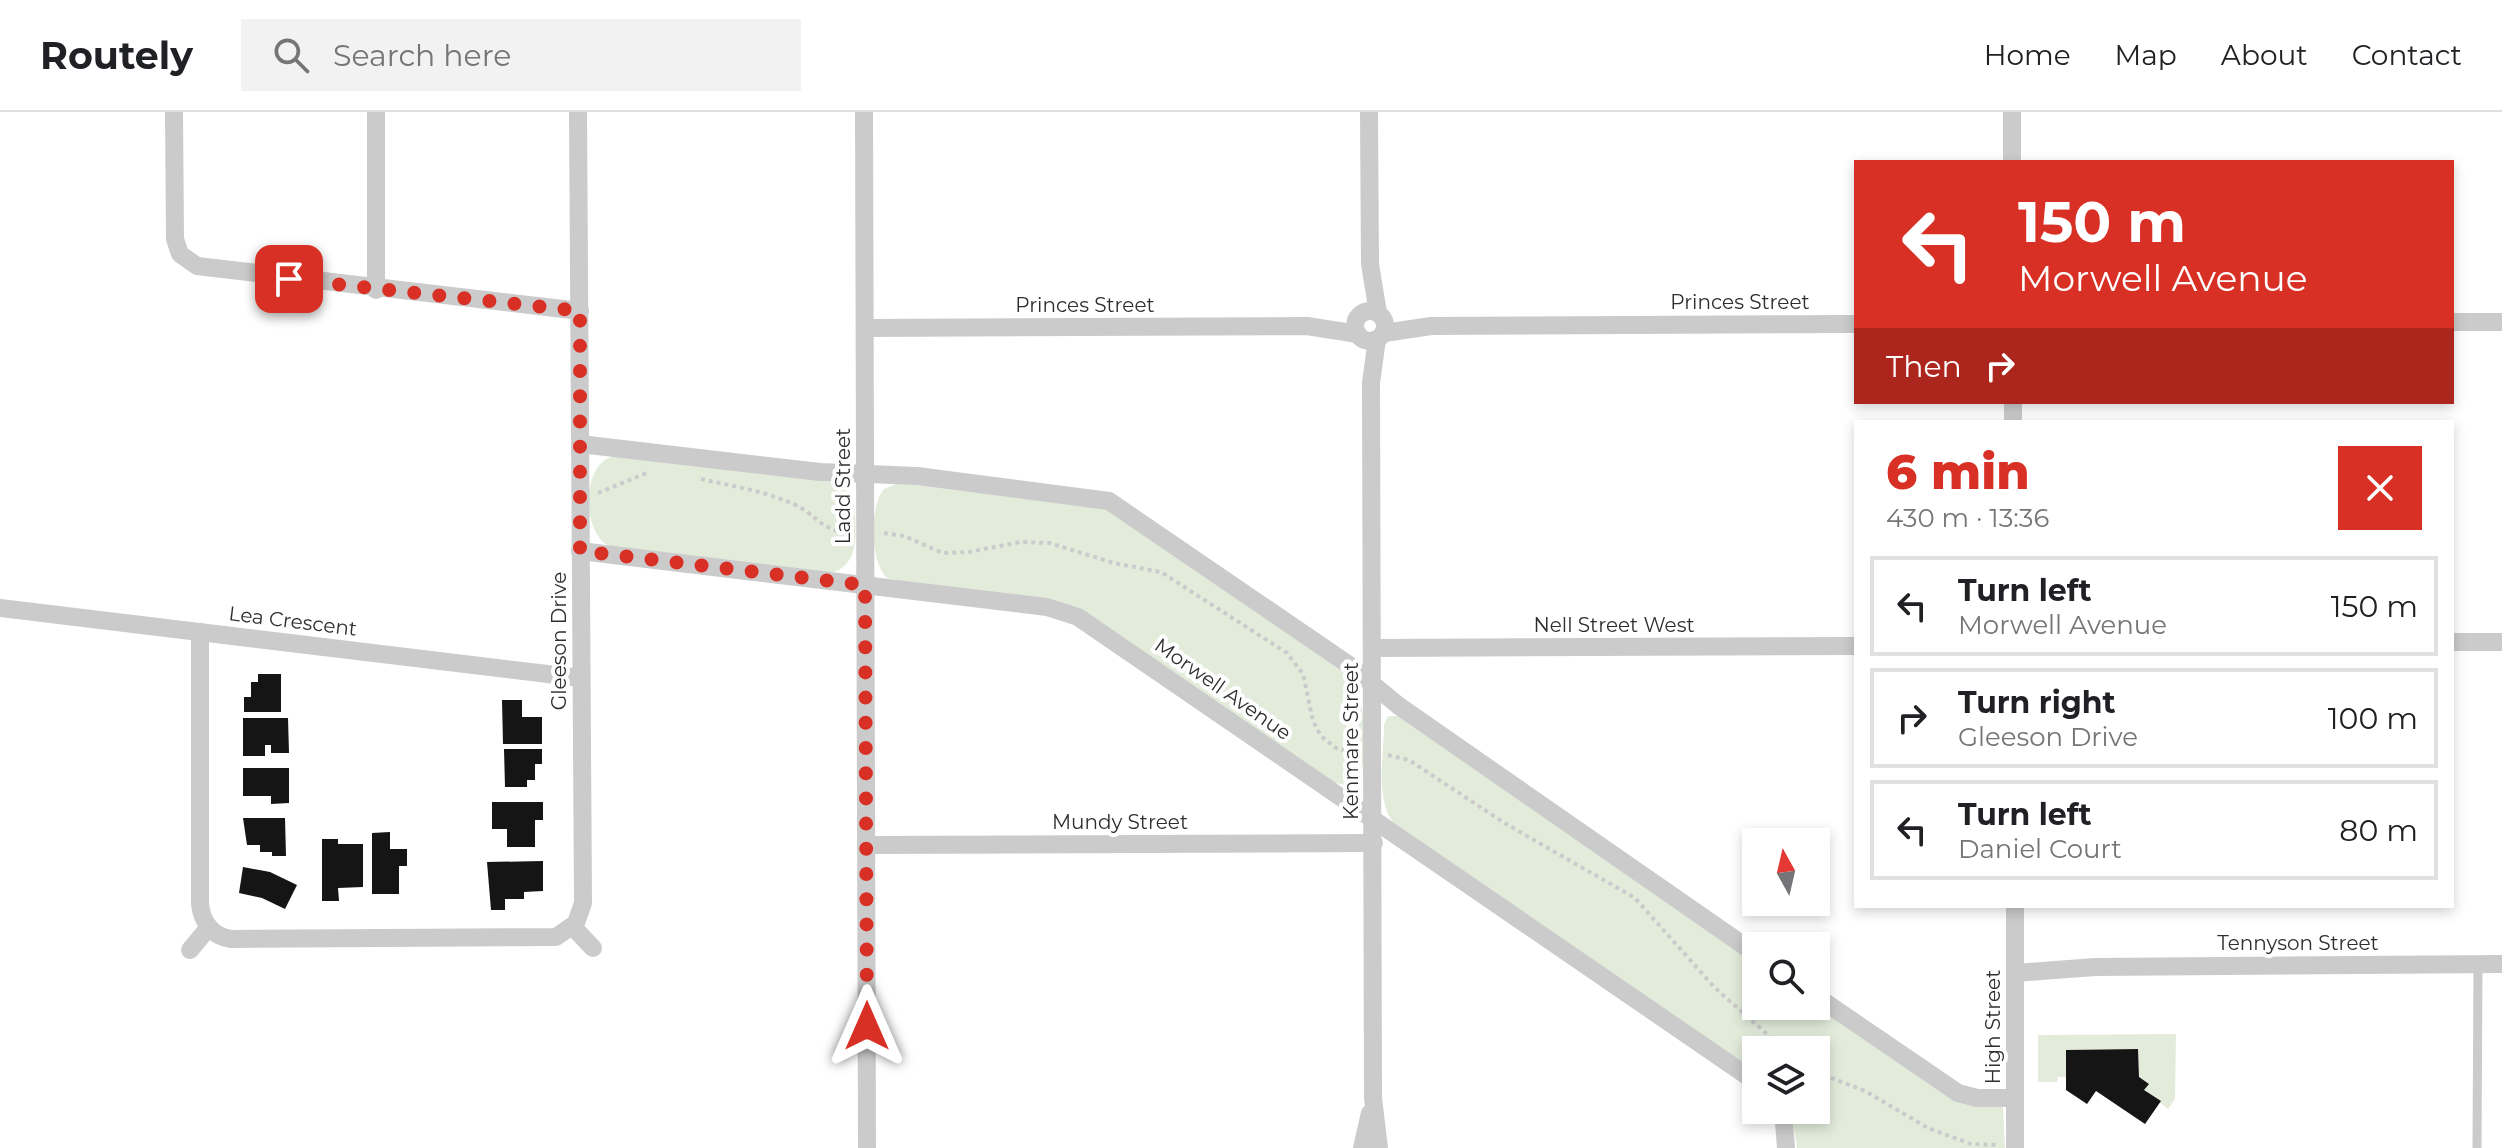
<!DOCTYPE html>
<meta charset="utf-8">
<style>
:root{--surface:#fff;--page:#f2f2f2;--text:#202124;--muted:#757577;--line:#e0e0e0;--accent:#d93025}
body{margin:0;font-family:Montserrat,sans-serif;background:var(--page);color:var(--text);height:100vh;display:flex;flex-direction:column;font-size:30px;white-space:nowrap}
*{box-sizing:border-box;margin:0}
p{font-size:26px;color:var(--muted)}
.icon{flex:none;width:44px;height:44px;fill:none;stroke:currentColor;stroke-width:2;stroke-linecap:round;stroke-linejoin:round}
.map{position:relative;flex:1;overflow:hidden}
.details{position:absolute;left:1854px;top:308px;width:600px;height:488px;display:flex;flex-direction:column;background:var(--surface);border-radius:0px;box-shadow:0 4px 12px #0003}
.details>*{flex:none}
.top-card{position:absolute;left:1854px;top:48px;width:600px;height:244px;border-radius:0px;box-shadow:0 4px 12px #0003;background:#d93025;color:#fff;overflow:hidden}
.needle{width:52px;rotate:352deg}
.fabs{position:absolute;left:1742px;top:716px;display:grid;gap:16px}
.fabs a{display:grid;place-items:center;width:88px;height:88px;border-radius:0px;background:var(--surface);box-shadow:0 4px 12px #0003;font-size:40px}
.pin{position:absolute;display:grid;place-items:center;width:68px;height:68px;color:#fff;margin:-34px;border-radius:16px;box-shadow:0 4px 12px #0006}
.me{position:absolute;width:88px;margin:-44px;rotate:0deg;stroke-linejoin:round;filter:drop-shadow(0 0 6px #0008)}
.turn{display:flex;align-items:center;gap:28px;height:168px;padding:0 32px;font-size:36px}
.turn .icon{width:104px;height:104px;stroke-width:2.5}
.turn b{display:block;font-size:56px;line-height:68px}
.then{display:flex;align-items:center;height:76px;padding:0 32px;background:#0003;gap:16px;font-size:30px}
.round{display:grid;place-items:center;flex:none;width:84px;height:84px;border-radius:0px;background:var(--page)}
.headline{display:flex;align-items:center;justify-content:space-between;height:136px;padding:0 32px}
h1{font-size:48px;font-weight:800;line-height:60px;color:var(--accent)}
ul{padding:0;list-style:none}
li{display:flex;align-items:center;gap:24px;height:100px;margin:0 16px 12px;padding:0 16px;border:4px solid var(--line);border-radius:0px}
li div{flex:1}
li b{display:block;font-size:30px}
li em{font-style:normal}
header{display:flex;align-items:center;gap:48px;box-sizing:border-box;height:112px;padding:0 40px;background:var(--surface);border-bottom:2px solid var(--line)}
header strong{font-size:38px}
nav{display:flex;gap:44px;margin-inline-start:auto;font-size:28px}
.search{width:560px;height:72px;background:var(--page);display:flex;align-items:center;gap:20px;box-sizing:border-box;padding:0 28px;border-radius:0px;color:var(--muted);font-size:30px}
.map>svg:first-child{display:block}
.green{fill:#e3ecdb}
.building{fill:#151515}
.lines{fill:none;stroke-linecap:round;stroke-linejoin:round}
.path{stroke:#cbcbcb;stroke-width:4;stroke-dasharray:4 4;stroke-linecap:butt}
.lane{stroke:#cbcbcb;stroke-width:9}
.street{stroke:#cbcbcb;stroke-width:18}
.route{stroke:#d93025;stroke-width:14;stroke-dasharray:0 25.2}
.labels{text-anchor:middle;stroke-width:8;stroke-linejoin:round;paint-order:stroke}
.street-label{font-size:20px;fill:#2e2e2e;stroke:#fff}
</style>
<header>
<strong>Routely</strong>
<div class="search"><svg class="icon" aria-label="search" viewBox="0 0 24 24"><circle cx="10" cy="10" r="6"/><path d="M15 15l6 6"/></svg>Search here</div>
<nav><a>Home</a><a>Map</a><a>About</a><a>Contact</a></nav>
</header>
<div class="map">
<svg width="2502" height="1036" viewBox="0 0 2502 1036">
<rect width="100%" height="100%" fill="#fff"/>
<g class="green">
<path d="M 615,344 L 841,371 L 853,385 C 856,412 863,457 828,461 L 609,434 C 582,421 580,350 615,344 Z"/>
<path d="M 898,371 L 1109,397 L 1353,567 C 1365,585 1369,649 1358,668 L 1348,674 L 1333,670 L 1092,505 L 887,466 C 870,450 869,395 884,377 Z"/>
<path d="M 1388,604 L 1398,604 L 1756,849 L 1756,894 L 1816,894 L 1948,982 L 2003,995 L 2005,1036 L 1797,1036 L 1791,998 L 1816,998 L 1816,938 L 1756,938 L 1756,961 L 1393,710 C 1375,687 1384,641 1384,613 Z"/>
<polygon points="2176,922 2175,987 2168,997 2144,978 2149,972 2139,965 2138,937 2066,938 2066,965 2058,965 2057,970 2038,970 2038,923"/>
</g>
<g class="building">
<polygon points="258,562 281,562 281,600 244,600 244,585 251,585 251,570 258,570"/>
<polygon points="502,588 522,588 522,605 542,605 542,632 503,632"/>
<polygon points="243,606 288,606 289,641 271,641 271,633 265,633 265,644 243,644"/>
<polygon points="504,637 542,637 542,652 535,652 535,668 527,668 527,675 505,675"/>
<polygon points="243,656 289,656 289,691 271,692 271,684 243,684"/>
<polygon points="492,690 543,690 543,708 535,708 535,735 507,735 507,717 492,717"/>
<polygon points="243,706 285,706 286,744 272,744 272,740 260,740 260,733 247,733"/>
<polygon points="390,720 390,737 407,737 407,754 399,754 399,782 372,782 372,721"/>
<polygon points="322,727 338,727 338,732 363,732 363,775 338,776 339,789 322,789"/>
<polygon points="543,749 543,779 524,780 524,787 505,787 505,798 491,798 487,750"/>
<polygon points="243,755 270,760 297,773 285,797 262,786 239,781"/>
<polygon points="2138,937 2139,965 2149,972 2144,978 2161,989 2145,1012 2096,979 2087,992 2066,978 2066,938"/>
</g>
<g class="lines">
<g class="path">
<path d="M 701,367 C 732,374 765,379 793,392 C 817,402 818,417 848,421"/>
<polyline points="598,381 649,360"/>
<polyline points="884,421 904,424 943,441 969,440 1020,430 1049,431 1114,451 1161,460 1287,541 1303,562 1313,609 1321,624 1336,636 1355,642"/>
<polyline points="1388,643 1409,648 1506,712 1635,786 1715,876 1785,938"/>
<polyline points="1816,960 1865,979 1928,1016 1971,1032 1997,1033"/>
</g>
<polyline class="lane" points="2477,1036 2478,852"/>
<g class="street">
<polyline points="174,0 175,127 180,142 197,154 580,199"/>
<polyline points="376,0 376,178"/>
<polyline points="864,0 867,1036"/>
<polyline points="1369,0 1370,152 1378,201"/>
<polyline points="2012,0 2012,50"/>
<circle cx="1370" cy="214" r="15"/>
<polyline points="2452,210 2502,210"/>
<polyline points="865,216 1307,214 1358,222"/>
<polyline points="1384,221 1431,214 1856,212"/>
<polyline points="1377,227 1371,271 1373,986 1379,1036"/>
<polyline points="2013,290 2013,310"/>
<polyline points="580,332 820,360 917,364 1109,389 1349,553 1399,594 1756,842"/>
<polyline points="580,439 1047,495 1078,505 1756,970"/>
<polyline points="0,496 581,566"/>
<path d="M 200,520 L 200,792 C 202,810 212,824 231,827 L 556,825 L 576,811 L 583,791 L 578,0"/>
<polyline points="2452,530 2502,530"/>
<polyline points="1373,536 1856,534"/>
<polyline points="866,733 1374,731"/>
<polyline points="2015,794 2015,1036"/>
<polyline points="573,815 593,836"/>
<polyline points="190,838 209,815"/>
<polyline points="2015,861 2095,855 2502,852"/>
<polyline points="1816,884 1958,981 1977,986 2015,986"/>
<polyline points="1783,998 1786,1036"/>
<polyline points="1362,1036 1370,1001"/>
</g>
</g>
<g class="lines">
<polyline class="route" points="289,167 580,199 580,439 865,473 867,914"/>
</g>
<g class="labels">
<g class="street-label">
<text x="1740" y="197">Princes Street</text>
<text x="1085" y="200">Princes Street</text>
<text transform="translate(843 374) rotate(-90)" y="7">Ladd Street</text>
<text transform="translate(293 509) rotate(7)" y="7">Lea Crescent</text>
<text x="1614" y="520">Nell Street West</text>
<text transform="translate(559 529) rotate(-90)" y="7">Gleeson Drive</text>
<text transform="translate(1223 577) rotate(35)" y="7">Morwell Avenue</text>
<text transform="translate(1351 629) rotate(-90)" y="7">Kenmare Street</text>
<text x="1120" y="717">Mundy Street</text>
<text x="2298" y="838">Tennyson Street</text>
<text transform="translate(1993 915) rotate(-90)" y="7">High Street</text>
</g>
</g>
</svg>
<div class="fabs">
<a><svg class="needle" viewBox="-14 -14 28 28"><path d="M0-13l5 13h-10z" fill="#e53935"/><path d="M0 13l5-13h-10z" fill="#757577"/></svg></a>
<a><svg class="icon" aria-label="search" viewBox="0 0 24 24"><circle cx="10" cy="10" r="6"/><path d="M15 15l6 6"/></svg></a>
<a><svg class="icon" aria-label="layers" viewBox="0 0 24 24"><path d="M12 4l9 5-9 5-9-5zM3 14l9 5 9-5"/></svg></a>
</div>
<div class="pin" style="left:289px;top:167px;background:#d93025"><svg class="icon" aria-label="arrive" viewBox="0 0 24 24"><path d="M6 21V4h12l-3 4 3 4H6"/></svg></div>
<svg class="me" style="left:867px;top:914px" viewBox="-20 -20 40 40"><path d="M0-17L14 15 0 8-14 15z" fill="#d93025" stroke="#fff" stroke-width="4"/></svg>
<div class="top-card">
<div class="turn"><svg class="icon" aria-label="left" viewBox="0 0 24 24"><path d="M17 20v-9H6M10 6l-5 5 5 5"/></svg><div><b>150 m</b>Morwell Avenue</div></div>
<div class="then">Then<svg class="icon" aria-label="right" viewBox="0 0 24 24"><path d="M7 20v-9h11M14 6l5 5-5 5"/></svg></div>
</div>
<section class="details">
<div class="headline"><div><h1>6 min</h1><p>430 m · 13:36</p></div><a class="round" style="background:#d93025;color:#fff"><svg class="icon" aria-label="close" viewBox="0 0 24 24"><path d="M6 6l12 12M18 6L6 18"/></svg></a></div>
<ul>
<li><svg class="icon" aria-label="left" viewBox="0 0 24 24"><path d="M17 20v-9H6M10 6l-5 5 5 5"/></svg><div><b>Turn left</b><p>Morwell Avenue</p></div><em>150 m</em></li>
<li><svg class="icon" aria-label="right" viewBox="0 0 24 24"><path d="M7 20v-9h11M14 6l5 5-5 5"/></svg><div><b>Turn right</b><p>Gleeson Drive</p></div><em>100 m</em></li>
<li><svg class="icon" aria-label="left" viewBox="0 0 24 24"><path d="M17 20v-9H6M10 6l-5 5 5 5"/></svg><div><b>Turn left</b><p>Daniel Court</p></div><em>80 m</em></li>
</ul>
</section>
</div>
